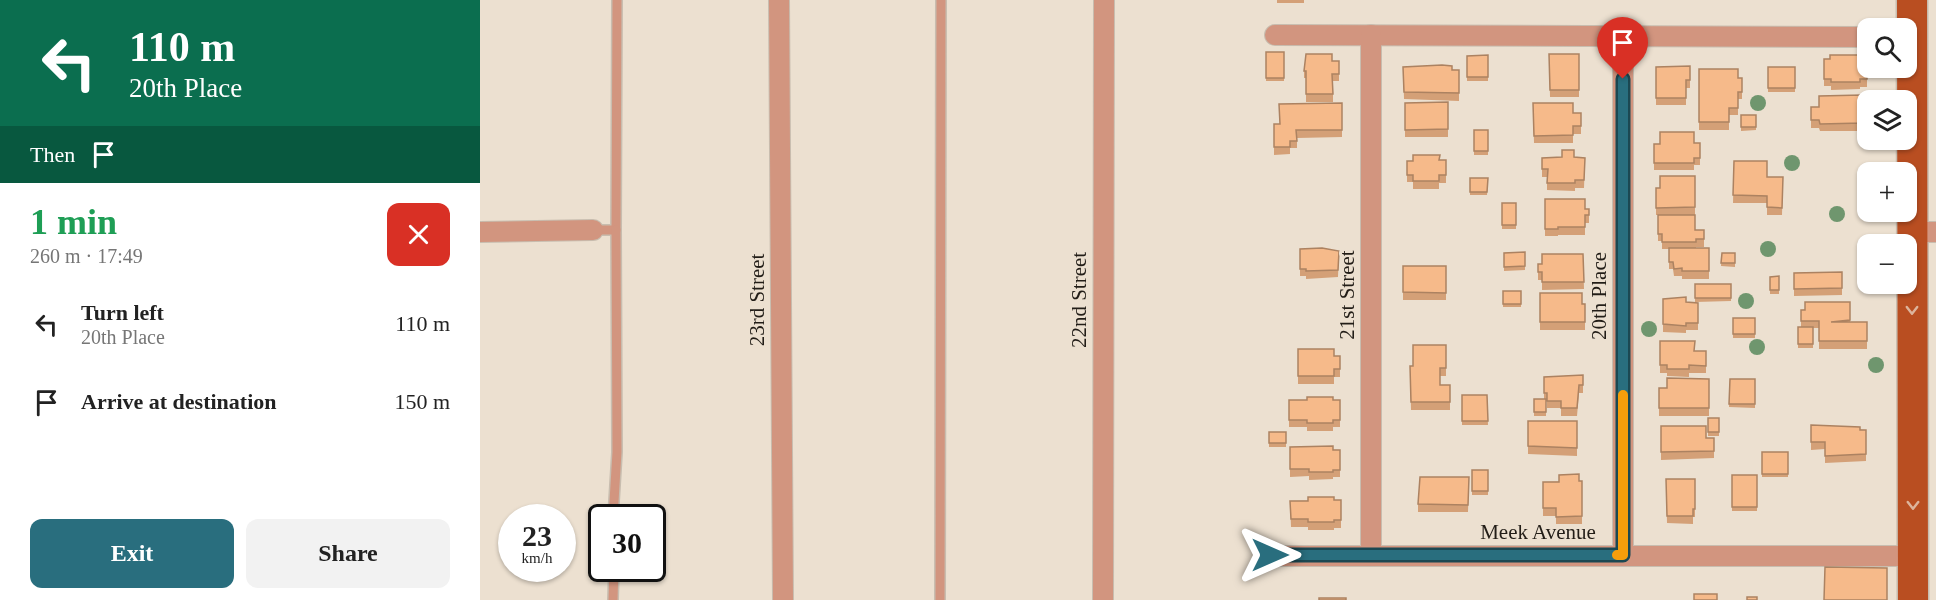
<!DOCTYPE html>
<meta charset="utf-8">
<style>
:root{--surface:#fff;--page:#f2f2f2;--text:#222;--muted:#767676;--accent:#296e7e}
body{margin:0;font-family:Georgia,serif;background:var(--page);color:var(--text);height:100vh;display:flex;flex-direction:column;font-size:22px;white-space:nowrap}
*{box-sizing:border-box;margin:0}
p{font-size:20px;color:var(--muted)}
.icon{flex:none;width:33px;height:33px;fill:none;stroke:currentColor;stroke-width:2;stroke-linecap:round;stroke-linejoin:round}
.map{position:relative;flex:1;overflow:hidden}
.drawer{display:flex;flex-direction:column;background:var(--surface);width:480px}
.drawer>*{flex:none}
.hud{background:#0b6e4f;color:#fff;overflow:hidden}
.fabs{position:absolute;left:1377px;top:18px;display:grid;gap:12px}
.fabs a{display:grid;place-items:center;width:60px;height:60px;border-radius:12px;background:var(--surface);box-shadow:0 2px 4px #0004;font-size:30px}
.speed{position:absolute;left:18px;top:504px;display:flex;gap:12px;font-size:30px;font-weight:700;text-align:center}
.speed>*{display:grid;place-content:center;width:78px;height:78px;border-radius:50%;background:var(--surface);box-shadow:0 2px 4px #0004;line-height:1}
.speed small{font-size:15px;font-weight:400}
.speed .limit{border:3px solid #111;border-radius:9px;background:#fff;color:#111}
.pin{position:absolute;display:grid;place-items:center;width:51px;height:51px;color:#fff;margin:-62px -26px;border-radius:50% 50% 50% 0;rotate:-45deg;box-shadow:0 0 6px #0007}
.pin .icon{rotate:45deg}
.me{position:absolute;width:66px;margin:-33px;rotate:90deg;stroke-linejoin:round;filter:drop-shadow(0 0 4px #0008)}
.turn{display:flex;align-items:center;gap:21px;height:126px;padding:0 30px;font-size:27px}
.turn .icon{width:78px;height:78px;stroke-width:2.5}
.turn b{display:block;font-size:42px;line-height:51px}
.then{display:flex;align-items:center;height:57px;padding:0 30px;background:#0003;gap:12px;font-size:22px}
.round{display:grid;place-items:center;flex:none;width:63px;height:63px;border-radius:12px;background:var(--page)}
.head{display:flex;align-items:center;justify-content:space-between;height:102px;padding:0 30px}
h1{font-size:36px;font-weight:600;line-height:45px;color:#1e9e55}
.primary-button{display:flex;gap:12px;margin-top:auto;padding:12px 30px}
.primary-button a{flex:1;height:69px;border-radius:12px;background:var(--accent);color:#fff;font-size:24px;font-weight:600;line-height:69px;text-align:center}
.primary-button a+a{background:var(--page);color:var(--text)}
ul{padding:0;list-style:none}
li{display:flex;align-items:center;gap:18px;height:78px;padding:0 30px}
li div{flex:1}
li b{display:block;font-size:22px}
li em{font-style:normal}
main{display:flex;flex:1;min-height:0}
.map>svg:first-child{display:block}
.lines{fill:none;stroke-linecap:round;stroke-linejoin:round}
.lane-casing{stroke:#c8bdaf;stroke-width:12}
.street-casing{stroke:#c8bdaf;stroke-width:22}
.primary-casing{stroke:#c8bdaf;stroke-width:33}
.lane{stroke:#d2957f;stroke-width:9}
.street{stroke:#d2957f;stroke-width:20}
.primary{stroke:#b94e21;stroke-width:30}
.tree{fill:#6f966e}
.wall{fill:#d4a077}
.building{fill:#f6ba8a;stroke:#ac8261;stroke-width:1.5}
.oneway{stroke:#ddb49c}
.route-casing{stroke:#1b4852;stroke-width:15}
.route{stroke:#296e7e;stroke-width:10}
.slow{stroke:#f59e0b;stroke-width:10}
.labels{text-anchor:middle;stroke-width:6;stroke-linejoin:round;paint-order:stroke}
.street-label{font-size:21px;fill:#221d17;stroke:#ece0d0}
</style>
<main>
<section class="drawer">
<div class="hud">
<div class="turn"><svg class="icon" aria-label="left" viewBox="0 0 24 24"><path d="M17 20v-9H6M10 6l-5 5 5 5"/></svg><div><b>110 m</b>20th Place</div></div>
<div class="then">Then<svg class="icon" aria-label="arrive" viewBox="0 0 24 24"><path d="M6 21V4h12l-3 4 3 4H6"/></svg></div>
</div>
<div class="head"><div><h1>1 min</h1><p>260 m · 17:49</p></div><a class="round" style="background:#d93025;color:#fff"><svg class="icon" aria-label="close" viewBox="0 0 24 24"><path d="M6 6l12 12M18 6L6 18"/></svg></a></div>
<ul>
<li><svg class="icon" aria-label="left" viewBox="0 0 24 24"><path d="M17 20v-9H6M10 6l-5 5 5 5"/></svg><div><b>Turn left</b><p>20th Place</p></div><em>110 m</em></li>
<li><svg class="icon" aria-label="arrive" viewBox="0 0 24 24"><path d="M6 21V4h12l-3 4 3 4H6"/></svg><div><b>Arrive at destination</b></div><em>150 m</em></li>
</ul>
<div class="primary-button"><a>Exit</a><a>Share</a></div>
</section>
<div class="map">
<svg width="1456" height="600" viewBox="0 0 1456 600">
<rect width="100%" height="100%" fill="#ece0d0"/>
<g class="lines">
<defs>
<g id="lane">
<polyline points="113,230 136,230 137,0"/>
<polyline points="133,518 137,452 136,230"/>
<polyline points="133,600 134,568"/>
<polyline points="460,600 461,0"/>
</g>
<g id="street">
<polyline points="299,0 303,600"/>
<polyline points="795,35 1388,37"/>
<polyline points="0,232 113,230"/>
<polyline points="1432,232 1456,232"/>
<polyline points="790,556 1433,556"/>
<polyline points="891,556 891,35"/>
<polyline points="1143,556 1143,36"/>
<polyline points="623,600 624,0"/>
</g>
<polyline id="primary" points="1432,0 1433,600"/>
</defs>
<use href="#lane" class="lane-casing"/>
<use href="#street" class="street-casing"/>
<use href="#primary" class="primary-casing"/>
<use href="#lane" class="lane"/>
<use href="#street" class="street"/>
<use href="#primary" class="primary"/>
</g>
<g class="tree">
<circle cx="1278" cy="103" r="8"/>
<circle cx="1312" cy="163" r="8"/>
<circle cx="1357" cy="214" r="8"/>
<circle cx="1288" cy="249" r="8"/>
<circle cx="1266" cy="301" r="8"/>
<circle cx="1169" cy="329" r="8"/>
<circle cx="1277" cy="347" r="8"/>
<circle cx="1396" cy="365" r="8"/>
</g>
<g class="wall">
<rect x="797" y="0" width="27" height="3"/>
<rect x="786" y="52" width="18" height="29"/>
<polygon points="1069,54 1099,54 1099,97 1070,97"/>
<polygon points="1008,55 1008,81 987,81 987,56"/>
<polygon points="1387,57 1387,87 1380,87 1380,89 1351,90 1351,86 1344,86 1344,59"/>
<polygon points="852,61 859,61 859,81 853,81 853,102 826,102 826,78 824,78 824,71"/>
<polygon points="1210,66 1210,88 1206,88 1206,105 1176,105 1176,67"/>
<polygon points="923,67 979,70 979,101 924,99"/>
<rect x="1288" y="67" width="27" height="25"/>
<polygon points="1219,69 1258,78 1262,78 1262,99 1258,99 1258,115 1249,115 1249,130 1219,130"/>
<polygon points="1382,95 1382,131 1340,131 1339,128 1331,128 1331,107 1339,107"/>
<polygon points="968,102 968,137 925,137 925,103"/>
<polygon points="862,103 862,137 817,138 817,148 810,148 810,154 794,155 794,124 800,124"/>
<polygon points="1053,103 1093,113 1101,113 1101,134 1093,134 1093,143 1054,143"/>
<polygon points="1261,115 1276,115 1276,130 1261,131"/>
<rect x="994" y="130" width="14" height="25"/>
<polygon points="1220,143 1220,165 1214,165 1214,170 1174,170 1174,144"/>
<polygon points="1094,157 1105,158 1104,188 1095,188 1095,191 1067,190 1067,177 1062,177 1062,158"/>
<polygon points="966,160 966,183 959,183 959,189 933,189 933,182 927,182 927,161"/>
<polygon points="1254,161 1287,177 1303,177 1302,215 1287,215 1287,203 1253,203"/>
<polygon points="1215,176 1215,215 1176,215 1176,188 1180,188"/>
<polygon points="990,178 1008,178 1007,195 990,195"/>
<polygon points="1065,199 1105,209 1109,209 1109,223 1105,223 1105,235 1078,235 1078,236 1065,236"/>
<rect x="1022" y="203" width="14" height="26"/>
<polygon points="1178,215 1215,230 1224,230 1224,247 1216,247 1216,248 1229,248 1229,279 1202,279 1202,276 1194,276 1193,269 1189,269 1189,249 1182,249 1182,241 1178,241"/>
<polygon points="820,249 859,251 858,277 826,279 826,276 820,276"/>
<polygon points="1045,252 1045,270 1024,271 1024,253"/>
<polygon points="1242,253 1255,253 1255,267 1241,266"/>
<polygon points="1103,254 1104,289 1062,290 1062,280 1058,280 1058,264 1062,264"/>
<rect x="923" y="266" width="43" height="34"/>
<polygon points="1362,272 1362,295 1314,296 1314,273"/>
<polygon points="1299,276 1299,294 1290,294 1290,277"/>
<polygon points="1215,284 1251,284 1251,301 1215,302"/>
<rect x="1023" y="291" width="18" height="16"/>
<polygon points="1060,293 1105,304 1105,330 1060,330"/>
<polygon points="1183,299 1206,302 1218,303 1218,330 1206,330 1206,333 1183,332"/>
<polygon points="1370,302 1370,322 1387,322 1387,349 1339,349 1339,328 1333,328 1333,348 1318,348 1318,327 1321,327 1321,310"/>
<rect x="1253" y="318" width="22" height="20"/>
<polygon points="1180,341 1215,351 1226,351 1226,373 1209,373 1209,377 1187,376 1187,373 1180,373"/>
<polygon points="966,345 966,376 960,376 960,385 970,385 970,410 931,410 930,366 933,366"/>
<polygon points="818,349 854,356 860,356 860,377 854,377 854,384 818,384"/>
<polygon points="1103,375 1103,393 1099,393 1097,416 1081,416 1081,408 1067,408 1067,401 1066,401 1066,416 1054,416 1054,399 1064,399 1064,377"/>
<polygon points="1229,379 1229,416 1179,416 1179,388 1187,388"/>
<polygon points="1250,379 1275,379 1275,408 1249,407"/>
<polygon points="982,395 1007,395 1008,425 982,425"/>
<polygon points="809,400 860,400 860,427 853,427 853,431 827,431 827,427 809,427"/>
<rect x="1228" y="418" width="11" height="18"/>
<polygon points="1048,421 1097,421 1097,456 1048,454"/>
<polygon points="1331,425 1386,430 1386,461 1345,463 1345,449 1331,450"/>
<polygon points="1181,426 1226,438 1234,438 1234,458 1181,460"/>
<rect x="789" y="432" width="17" height="15"/>
<polygon points="810,447 860,450 860,477 853,477 853,479 829,480 829,476 810,477"/>
<rect x="1282" y="452" width="26" height="25"/>
<rect x="992" y="470" width="16" height="25"/>
<rect x="1252" y="475" width="25" height="36"/>
<polygon points="989,477 988,512 938,512 938,504"/>
<polygon points="1186,479 1215,479 1215,517 1213,517 1213,524 1187,523"/>
<polygon points="1102,481 1102,524 1076,524 1076,516 1063,516 1063,482"/>
<polygon points="861,500 861,528 854,528 854,530 828,530 828,527 811,527 810,501"/>
</g>
<g class="building">
<rect x="786" y="52" width="18" height="26"/>
<polygon points="826,54 852,54 852,61 859,61 859,74 852,74 853,94 826,94 826,71 824,71"/>
<polygon points="1069,54 1099,54 1099,90 1070,90"/>
<polygon points="1008,55 1008,77 987,77 987,56"/>
<polygon points="1350,55 1380,55 1380,57 1387,57 1387,79 1380,79 1380,82 1351,82 1351,79 1344,79 1344,59 1350,59"/>
<polygon points="962,65 972,66 972,70 979,70 979,93 924,92 923,67"/>
<polygon points="1210,66 1210,80 1206,80 1206,98 1176,98 1176,67"/>
<rect x="1288" y="67" width="27" height="21"/>
<polygon points="1219,69 1258,69 1258,78 1262,78 1262,92 1258,92 1258,108 1249,108 1249,122 1219,122"/>
<polygon points="1382,95 1382,123 1340,124 1339,120 1331,120 1331,107 1339,107 1339,96"/>
<polygon points="968,102 968,129 925,130 925,103"/>
<polygon points="862,103 862,130 816,130 817,141 810,141 810,147 794,147 794,124 800,124 799,104"/>
<polygon points="1053,103 1093,103 1093,113 1101,113 1101,126 1093,126 1093,135 1054,136"/>
<rect x="1261" y="115" width="15" height="12"/>
<rect x="994" y="130" width="14" height="21"/>
<polygon points="1180,132 1214,132 1214,143 1220,143 1220,158 1214,158 1214,163 1174,163 1174,144 1180,144"/>
<polygon points="1082,150 1094,150 1094,157 1105,158 1104,180 1095,180 1095,183 1067,183 1068,169 1062,169 1062,158 1082,157"/>
<polygon points="933,155 960,155 959,160 966,160 966,175 959,175 959,181 933,181 933,175 927,175 927,161 933,161"/>
<polygon points="1254,161 1287,161 1287,177 1303,177 1302,208 1287,207 1287,196 1253,195"/>
<polygon points="1180,176 1215,176 1215,207 1176,208 1176,188 1180,188"/>
<polygon points="990,178 1008,178 1007,192 990,192"/>
<polygon points="1065,199 1105,199 1105,209 1109,209 1109,215 1105,215 1105,227 1078,227 1078,229 1065,229"/>
<rect x="1022" y="203" width="14" height="22"/>
<polygon points="1178,215 1215,215 1215,230 1224,230 1224,239 1216,239 1216,242 1182,242 1182,234 1178,234"/>
<polygon points="842,248 859,251 858,270 826,271 826,269 820,269 820,249"/>
<polygon points="1189,248 1229,248 1229,271 1202,271 1202,268 1194,269 1193,262 1189,262"/>
<polygon points="1045,252 1045,266 1024,267 1024,253"/>
<polygon points="1242,253 1255,253 1255,263 1241,263"/>
<polygon points="1062,254 1103,254 1104,282 1062,282 1062,272 1058,272 1058,264 1062,264"/>
<polygon points="923,266 966,266 966,293 923,292"/>
<polygon points="1362,272 1362,288 1314,289 1314,273"/>
<polygon points="1299,276 1299,290 1290,290 1290,277"/>
<rect x="1215" y="284" width="36" height="14"/>
<rect x="1023" y="291" width="18" height="13"/>
<polygon points="1060,293 1102,293 1102,304 1105,304 1105,322 1060,322"/>
<polygon points="1206,297 1206,302 1218,303 1218,323 1206,323 1206,326 1183,324 1183,299"/>
<polygon points="1325,302 1370,302 1370,320 1351,322 1387,322 1387,341 1339,341 1339,321 1321,321 1321,310 1325,310"/>
<rect x="1253" y="318" width="22" height="16"/>
<rect x="1318" y="327" width="15" height="17"/>
<polygon points="1180,341 1215,341 1214,351 1226,351 1226,366 1209,365 1209,369 1187,369 1187,365 1180,365"/>
<polygon points="933,345 966,345 966,368 960,368 960,385 970,385 970,402 931,402 930,366 933,366"/>
<polygon points="818,349 854,349 854,356 860,356 860,369 854,369 854,376 818,376"/>
<polygon points="1103,375 1103,385 1099,385 1097,408 1081,408 1081,401 1067,401 1067,393 1064,393 1064,377"/>
<polygon points="1187,378 1229,379 1229,408 1179,408 1179,388 1187,388"/>
<polygon points="1250,379 1275,379 1275,404 1249,404"/>
<polygon points="982,395 1007,395 1008,421 982,421"/>
<polygon points="827,397 853,397 853,400 860,400 860,420 853,420 853,423 827,423 827,420 809,420 809,400 827,400"/>
<rect x="1054" y="399" width="12" height="13"/>
<rect x="1228" y="418" width="11" height="14"/>
<polygon points="1048,421 1097,421 1097,448 1048,446"/>
<polygon points="1331,425 1380,427 1380,430 1386,430 1386,454 1345,456 1345,442 1331,442"/>
<polygon points="1181,426 1226,426 1226,438 1234,438 1234,451 1181,452"/>
<rect x="789" y="432" width="17" height="11"/>
<polygon points="853,446 853,450 860,450 860,470 853,470 853,472 829,472 829,469 810,469 810,447"/>
<rect x="1282" y="452" width="26" height="22"/>
<rect x="992" y="470" width="16" height="21"/>
<polygon points="1099,474 1099,481 1102,481 1102,516 1076,517 1076,508 1063,508 1063,482 1079,482 1079,475"/>
<rect x="1252" y="475" width="25" height="32"/>
<polygon points="940,477 989,477 988,505 938,504"/>
<polygon points="1186,479 1215,479 1215,509 1213,509 1213,516 1187,516"/>
<polygon points="828,497 854,497 854,500 861,500 861,520 854,520 854,522 828,522 828,519 811,519 810,501 828,501"/>
<polygon points="1345,567 1407,568 1407,600 1344,600"/>
<rect x="1214" y="594" width="23" height="6"/>
<rect x="1267" y="597" width="10" height="3"/>
<rect x="839" y="598" width="27" height="2"/>
</g>
<defs><path id="oneway-chevron" d="M-2-3.5L2.5 0L-2 3.5" fill="none" stroke-width="1.6" stroke-linecap="round" stroke-linejoin="round" transform="scale(1.5)"/></defs>
<g class="oneway">
<use href="#oneway-chevron" transform="translate(1432 310) rotate(90)"/>
<use href="#oneway-chevron" transform="translate(1433 505) rotate(90)"/>
</g>
<g class="lines">
<defs>
<polyline id="route" points="790,555 1143,555 1143,79"/>
</defs>
<use href="#route" class="route-casing"/>
<use href="#route" class="route"/>
<polyline class="slow" points="1137,555 1143,555 1143,395"/>
</g>
<g class="labels">
<g class="street-label">
<text transform="translate(867 295) rotate(-90)" y="7">21st Street</text>
<text transform="translate(1119 296) rotate(-90)" y="7">20th Place</text>
<text transform="translate(277 300) rotate(-90)" y="7">23rd Street</text>
<text transform="translate(599 300) rotate(-90)" y="7">22nd Street</text>
<text x="1058" y="539">Meek Avenue</text>
</g>
</g>
</svg>
<div class="fabs">
<a><svg class="icon" aria-label="search" viewBox="0 0 24 24"><circle cx="10" cy="10" r="6"/><path d="M15 15l6 6"/></svg></a>
<a><svg class="icon" aria-label="layers" viewBox="0 0 24 24"><path d="M12 4l9 5-9 5-9-5zM3 14l9 5 9-5"/></svg></a>
<a>+</a>
<a>−</a>
</div>
<div class="speed"><div>23<small>km/h</small></div><div class="limit">30</div></div>
<div class="pin" style="left:1143px;top:79px;background:#d93025"><svg class="icon" aria-label="arrive" viewBox="0 0 24 24"><path d="M6 21V4h12l-3 4 3 4H6"/></svg></div>
<svg class="me" style="left:790px;top:555px" viewBox="-20 -20 40 40"><path d="M0-17L14 15 0 8-14 15z" fill="#296e7e" stroke="#fff" stroke-width="4"/></svg>
</div>
</main>
